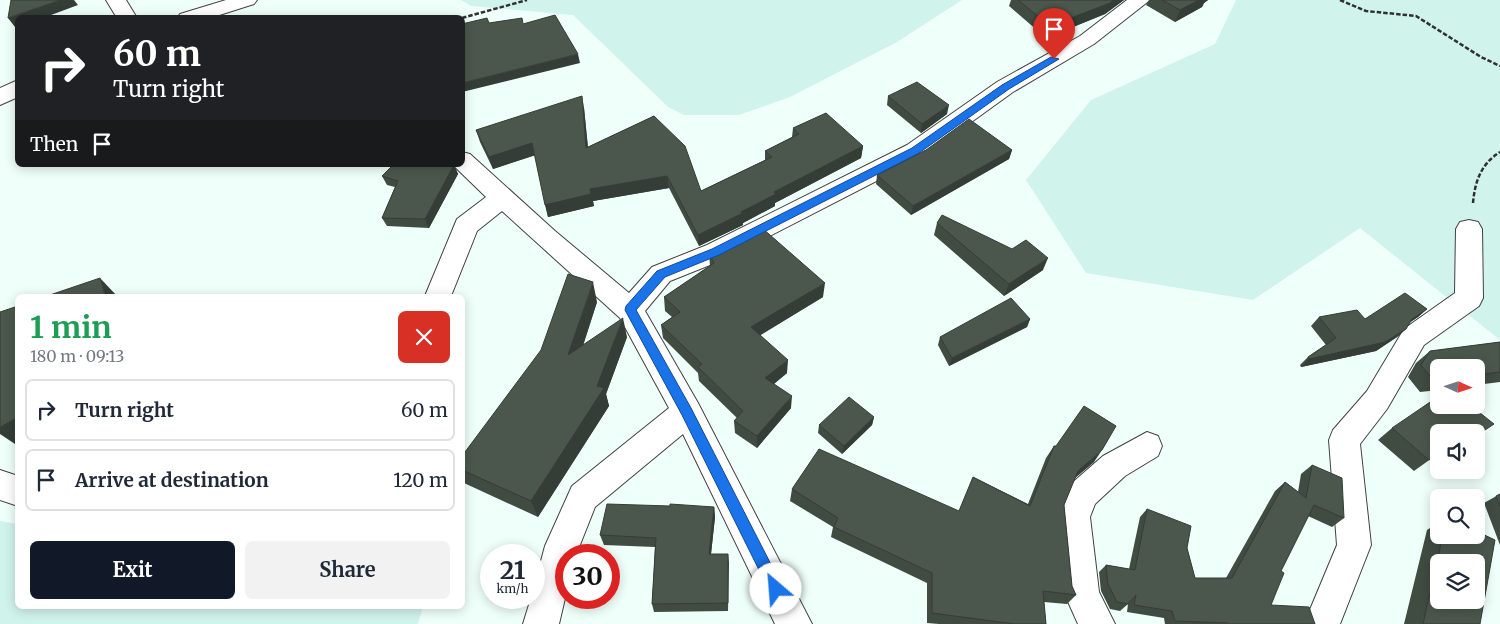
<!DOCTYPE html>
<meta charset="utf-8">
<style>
:root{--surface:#fff;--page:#f2f2f3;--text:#1f2937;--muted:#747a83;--line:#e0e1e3;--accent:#111827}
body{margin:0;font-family:Merriweather,serif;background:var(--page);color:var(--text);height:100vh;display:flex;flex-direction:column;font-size:19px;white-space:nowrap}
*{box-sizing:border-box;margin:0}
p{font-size:16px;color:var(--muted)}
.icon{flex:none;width:28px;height:28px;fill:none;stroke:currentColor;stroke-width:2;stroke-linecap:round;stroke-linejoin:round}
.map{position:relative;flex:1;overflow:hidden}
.details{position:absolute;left:15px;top:294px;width:450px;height:315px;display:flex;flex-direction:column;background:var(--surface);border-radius:8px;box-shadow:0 2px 12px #0003}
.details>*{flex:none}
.hud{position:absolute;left:15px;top:15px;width:450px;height:152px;border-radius:8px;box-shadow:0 2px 12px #0003;background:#202124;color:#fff;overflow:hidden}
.needle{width:32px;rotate:93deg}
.buttons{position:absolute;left:1430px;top:359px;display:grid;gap:10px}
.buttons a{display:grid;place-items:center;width:55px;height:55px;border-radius:8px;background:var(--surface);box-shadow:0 2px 12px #0003;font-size:25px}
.speed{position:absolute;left:480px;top:544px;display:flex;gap:10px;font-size:25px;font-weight:700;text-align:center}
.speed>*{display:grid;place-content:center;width:65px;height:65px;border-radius:50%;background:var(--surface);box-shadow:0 2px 12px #0003;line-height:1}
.speed small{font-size:12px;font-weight:400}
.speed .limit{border:8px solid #d22;background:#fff;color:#111}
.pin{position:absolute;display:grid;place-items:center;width:42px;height:42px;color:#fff;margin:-51px -21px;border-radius:50% 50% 50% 0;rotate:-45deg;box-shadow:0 0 5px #0007}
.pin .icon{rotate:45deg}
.me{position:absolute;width:55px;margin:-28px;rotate:333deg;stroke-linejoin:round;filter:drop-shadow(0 0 4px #0008)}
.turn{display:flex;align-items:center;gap:18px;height:105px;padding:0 15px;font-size:22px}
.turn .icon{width:65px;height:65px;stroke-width:2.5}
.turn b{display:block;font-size:35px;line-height:42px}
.then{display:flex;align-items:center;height:48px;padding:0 15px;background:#0003;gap:10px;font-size:19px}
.round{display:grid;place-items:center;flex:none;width:52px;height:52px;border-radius:8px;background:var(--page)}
.summary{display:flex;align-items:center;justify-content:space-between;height:85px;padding:0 15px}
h1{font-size:30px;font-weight:700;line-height:38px;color:#1e9e55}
.primary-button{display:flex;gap:10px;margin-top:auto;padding:10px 15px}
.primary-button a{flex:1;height:58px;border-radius:8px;background:var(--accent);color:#fff;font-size:20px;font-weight:700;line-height:58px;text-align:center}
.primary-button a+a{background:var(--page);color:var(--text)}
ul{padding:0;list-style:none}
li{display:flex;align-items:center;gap:15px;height:62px;margin:0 10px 8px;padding:0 5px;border:2px solid var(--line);border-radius:8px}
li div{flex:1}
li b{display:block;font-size:19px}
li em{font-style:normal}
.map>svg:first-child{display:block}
.farmland{fill:#d0f4eb}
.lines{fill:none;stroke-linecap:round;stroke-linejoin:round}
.minor-casing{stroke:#414141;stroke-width:2}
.path{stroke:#303030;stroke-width:2.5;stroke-dasharray:4.5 2;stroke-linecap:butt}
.minor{fill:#fff;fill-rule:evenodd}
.wall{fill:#404b42}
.shaded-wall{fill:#343d36}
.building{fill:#4b574d;stroke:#343d36;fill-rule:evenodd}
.route{fill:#1a73e8;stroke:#114b97}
</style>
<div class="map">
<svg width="1500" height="624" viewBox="0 0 1500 624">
<rect width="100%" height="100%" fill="#effff9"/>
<g class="farmland">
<polygon points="461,0 962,0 897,42 790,97 739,115 684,115 668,107 573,15 471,6"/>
<polygon points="1236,0 1500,0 1500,340 1360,228 1253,300 1086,273 1026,180 1091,100 1215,44"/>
<polygon points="0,521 17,524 18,606 423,606 418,624 0,624"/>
</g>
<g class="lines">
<defs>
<g id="minor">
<polygon points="106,0 126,0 137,18 117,18"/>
<polygon points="226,0 257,0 254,4 210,18 177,18 180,14"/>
<polygon points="1127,0 1150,0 1094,44 1013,92 923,157 725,259 670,281 645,311 698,403 812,624 775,624 683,434 595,507 576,555 566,555 566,594 559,624 523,624 531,598 534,598 534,587 545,546 572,486 669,408 620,318 502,211 477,231 451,296 425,296 457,219 486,197 453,165 462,165 462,152 470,154 555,231 629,293 652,267 707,245 907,145 997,82 1080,36"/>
<polygon points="18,80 18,97 0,105 0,88"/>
<polygon points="1469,220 1478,222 1482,229 1483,298 1479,306 1424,345 1387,409 1360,444 1371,545 1340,624 1304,624 1337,545 1329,440 1333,430 1367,391 1404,329 1455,293 1456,229 1460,222"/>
<polygon points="1147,432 1158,436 1162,446 1158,456 1125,476 1095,504 1090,517 1099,592 1115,624 1078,624 1065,595 1058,517 1072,483 1103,456"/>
<polygon points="0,470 18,476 18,506 0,500"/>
</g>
</defs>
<use href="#minor" class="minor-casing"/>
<g class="path">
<polyline points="1340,0 1366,11 1416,16 1481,57 1500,66"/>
<polyline points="462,18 527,0"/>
<path d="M 1473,203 C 1475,181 1481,164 1500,152"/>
</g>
<use href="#minor" class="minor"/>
</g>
<g class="wall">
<polygon points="1011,0 1124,0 1105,14 1046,38 1009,6"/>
<polygon points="1149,0 1208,0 1204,3 1202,7 1175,22 1146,5"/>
<polygon points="888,96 947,114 921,133 887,105"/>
<polygon points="584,108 588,147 654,116 701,191 765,160 765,151 792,137 793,128 863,146 861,158 775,203 775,206 743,223 743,225 699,246 669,188 593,201 594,206 548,217 535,155 493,169 480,142 476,130"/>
<polygon points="926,150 1012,150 1009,159 911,215 876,184 877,175"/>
<polygon points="454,165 458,174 429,228 387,226 382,218 395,187 387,185 382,176"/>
<polygon points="937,223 1043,270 1004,296 934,235"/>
<polygon points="709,253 823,297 760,335 787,373 774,384 791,408 757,448 735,433 734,421 737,418 699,381 698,373 663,338 661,325 672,317 665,311 664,297 710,266"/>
<polygon points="597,302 583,345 627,337 606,394 609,406 538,517 464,483 462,480 462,456"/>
<polygon points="1427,309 1418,317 1409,323 1406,329 1397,337 1376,351 1301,367 1300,365 1308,357 1326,345 1311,326 1319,317 1365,319"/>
<polygon points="1030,319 1027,327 949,366 938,345 940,337"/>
<polygon points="1500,342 1500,382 1476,385 1476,368 1439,368 1439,390 1420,392 1408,377 1416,363 1430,351"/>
<polygon points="874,417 872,425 842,454 818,433 819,425"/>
<polygon points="1392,428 1439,432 1439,453 1414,471 1378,440"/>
<polygon points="1054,446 1094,462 1075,478 1064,505 1072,586 1076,595 1067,604 1044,602 1046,624 939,624 927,623 927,583 831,537 833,527 790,501 792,489 959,511 973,477 1028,504 1046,458"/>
<polygon points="1312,465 1344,518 1332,527 1308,516 1281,571 1271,605 1315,624 1165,624 1164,618 1127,612 1128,604 1120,611 1110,609 1101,591 1099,572 1106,565 1129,569 1140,517 1147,509 1187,548 1195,578 1226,578 1275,491 1285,482 1298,492 1301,474"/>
<polygon points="1500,494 1500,545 1484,503"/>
<polygon points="714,507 715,517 711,554 728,554 728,611 654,612 652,604 655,547 604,545 600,535"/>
<polygon points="1439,522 1439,535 1476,535 1480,624 1404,624 1427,530"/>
</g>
<g class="shaded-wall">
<polygon points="60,0 74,0 78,5 43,18 18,18 18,26 15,27 8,18"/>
<polygon points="1113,0 1124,0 1105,14 1046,38 1050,26"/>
<polygon points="1199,0 1208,0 1204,3 1202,7 1175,22 1180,10"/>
<polygon points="578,54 580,63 462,92 462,83"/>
<polygon points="582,96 584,108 589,160 586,148"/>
<polygon points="949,105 947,114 921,133 922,124"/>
<polygon points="532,143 536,155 493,169 489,157"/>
<polygon points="863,146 861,158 775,203 775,206 743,223 743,225 699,246 698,235 741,212 774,192"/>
<polygon points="1012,150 1009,159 911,215 913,206"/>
<polygon points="454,165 458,174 429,228 425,219"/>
<polygon points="667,176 669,188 593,201 594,206 548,217 545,205 590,189"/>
<polygon points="1048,258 1043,270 1004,296 1009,284"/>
<polygon points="100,278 117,296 105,296"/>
<polygon points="593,282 597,302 574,374 568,355"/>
<polygon points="825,283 823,297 751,341 751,327"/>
<polygon points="1427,309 1418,317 1403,327 1412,319"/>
<polygon points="623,318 627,337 606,394 609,406 538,517 531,501 597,386"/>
<polygon points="1030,319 1027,327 949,366 952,358"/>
<polygon points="1406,329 1397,337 1376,351 1301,367 1309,359"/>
<polygon points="788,360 787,373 765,391 765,378"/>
<polygon points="792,396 791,408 757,448 757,436"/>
<polygon points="18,417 18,446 0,434 0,427"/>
<polygon points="874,417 872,425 842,454 844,446"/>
<polygon points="1102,450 1094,462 1070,482 1078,471"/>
<polygon points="714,507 715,517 710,563 709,554"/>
<polygon points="728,554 729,563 728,611"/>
</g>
<g class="building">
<polygon points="11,0 60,0 8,18"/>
<polygon points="1018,0 1113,0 1110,3 1050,26"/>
<polygon points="1162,0 1199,0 1180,10"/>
<polygon points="555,15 578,54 462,83 462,24 487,18 489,23 522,18 523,24"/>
<polygon points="917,82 949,105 922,124 888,96"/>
<polygon points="582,96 586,148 654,116 685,146 701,191 772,157 765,151 799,134 793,128 826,113 863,146 774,192 776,194 741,212 743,213 698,235 667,176 590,189 591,194 545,205 532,143 489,157 476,130"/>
<polygon points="969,119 1012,150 913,206 877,175 926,150"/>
<polygon points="393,165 454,165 425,219 382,218 398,181 382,176"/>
<polygon points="942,215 1012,249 1026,240 1048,258 1009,284 937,223"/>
<polygon points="762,228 825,283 751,327 788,360 765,378 792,396 757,436 734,421 743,411 698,367 702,364 661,325 680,312 664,297 714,263 709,253"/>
<polygon points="568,274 593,282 568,355 623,318 597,386 604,388 531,501 462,470 462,456 541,350"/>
<polygon points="100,278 105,296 47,296"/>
<polygon points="1405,293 1427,309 1412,319 1406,329 1385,342 1309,359 1308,357 1336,338 1319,317 1357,310 1365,319"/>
<polygon points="1011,298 1030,319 952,358 940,337"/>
<polygon points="18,306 18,417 0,427 0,312"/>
<polygon points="1500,342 1500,372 1476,375 1476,368 1439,368 1439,380 1434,381 1421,365 1430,351"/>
<polygon points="1439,396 1439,405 1470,405 1494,424 1476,436 1476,432 1439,432 1439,453 1429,460 1392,428"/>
<polygon points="849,397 874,417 844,446 819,425"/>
<polygon points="1084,406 1116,426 1102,450 1078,471 1064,505 1072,586 1076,595 1043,591 1046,624 1015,624 932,613 932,573 834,527 838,518 792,489 819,449 959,511 973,477 1030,506 1054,446 1056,446"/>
<polygon points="1312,465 1342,478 1344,518 1314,505 1281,571 1284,573 1271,605 1309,607 1315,624 1228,624 1228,623 1175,621 1172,611 1134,605 1136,595 1128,604 1117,602 1108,584 1106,565 1135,570 1147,509 1191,526 1187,548 1195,578 1232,578 1285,482 1306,498"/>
<polygon points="1500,494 1500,507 1496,496"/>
<polygon points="607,504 670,506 670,504 714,507 709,554 728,554 728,603 652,604 656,538 600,535"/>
<path d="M 1476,531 L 1495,540 L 1480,624 L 1423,624 L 1443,535 L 1476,535 ZM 1439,562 L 1476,562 L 1476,600 L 1439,600 Z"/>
</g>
<polygon class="route" points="1051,57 1059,59 1009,89 919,153 719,255 665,277 636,310 691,408 781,584 783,589 781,594 776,596 771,594 682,415 625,310 626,306 657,271 712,249 912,148 1002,85"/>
</svg>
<div class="buttons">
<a><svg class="needle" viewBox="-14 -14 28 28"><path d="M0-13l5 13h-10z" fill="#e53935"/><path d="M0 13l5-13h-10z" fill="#747a83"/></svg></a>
<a><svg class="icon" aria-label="sound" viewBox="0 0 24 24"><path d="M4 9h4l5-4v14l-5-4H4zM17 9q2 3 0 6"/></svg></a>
<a><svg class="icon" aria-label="search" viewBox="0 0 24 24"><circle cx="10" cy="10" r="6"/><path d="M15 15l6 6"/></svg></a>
<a><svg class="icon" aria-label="layers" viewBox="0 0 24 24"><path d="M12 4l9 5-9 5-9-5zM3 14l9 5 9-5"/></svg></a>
</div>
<div class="speed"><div>21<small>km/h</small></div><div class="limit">30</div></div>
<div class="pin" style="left:1054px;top:59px;background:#d93025"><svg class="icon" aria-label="arrive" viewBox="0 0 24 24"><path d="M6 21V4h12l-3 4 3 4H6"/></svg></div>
<svg class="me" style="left:776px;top:589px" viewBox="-20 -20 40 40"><circle r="19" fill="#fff"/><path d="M0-13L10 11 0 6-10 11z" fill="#1a73e8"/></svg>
<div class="hud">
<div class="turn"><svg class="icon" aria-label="right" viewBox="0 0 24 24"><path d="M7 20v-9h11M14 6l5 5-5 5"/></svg><div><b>60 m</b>Turn right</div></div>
<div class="then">Then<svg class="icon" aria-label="arrive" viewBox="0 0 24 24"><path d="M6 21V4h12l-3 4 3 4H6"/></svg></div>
</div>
<section class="details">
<div class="summary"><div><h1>1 min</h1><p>180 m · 09:13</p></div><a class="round" style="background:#d93025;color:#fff"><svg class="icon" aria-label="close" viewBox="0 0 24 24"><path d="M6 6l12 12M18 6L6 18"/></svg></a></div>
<ul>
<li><svg class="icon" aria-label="right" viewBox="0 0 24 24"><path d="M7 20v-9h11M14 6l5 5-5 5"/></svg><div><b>Turn right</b></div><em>60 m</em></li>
<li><svg class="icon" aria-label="arrive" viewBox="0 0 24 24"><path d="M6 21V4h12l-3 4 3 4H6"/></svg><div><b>Arrive at destination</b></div><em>120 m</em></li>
</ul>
<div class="primary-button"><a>Exit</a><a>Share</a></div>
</section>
</div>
